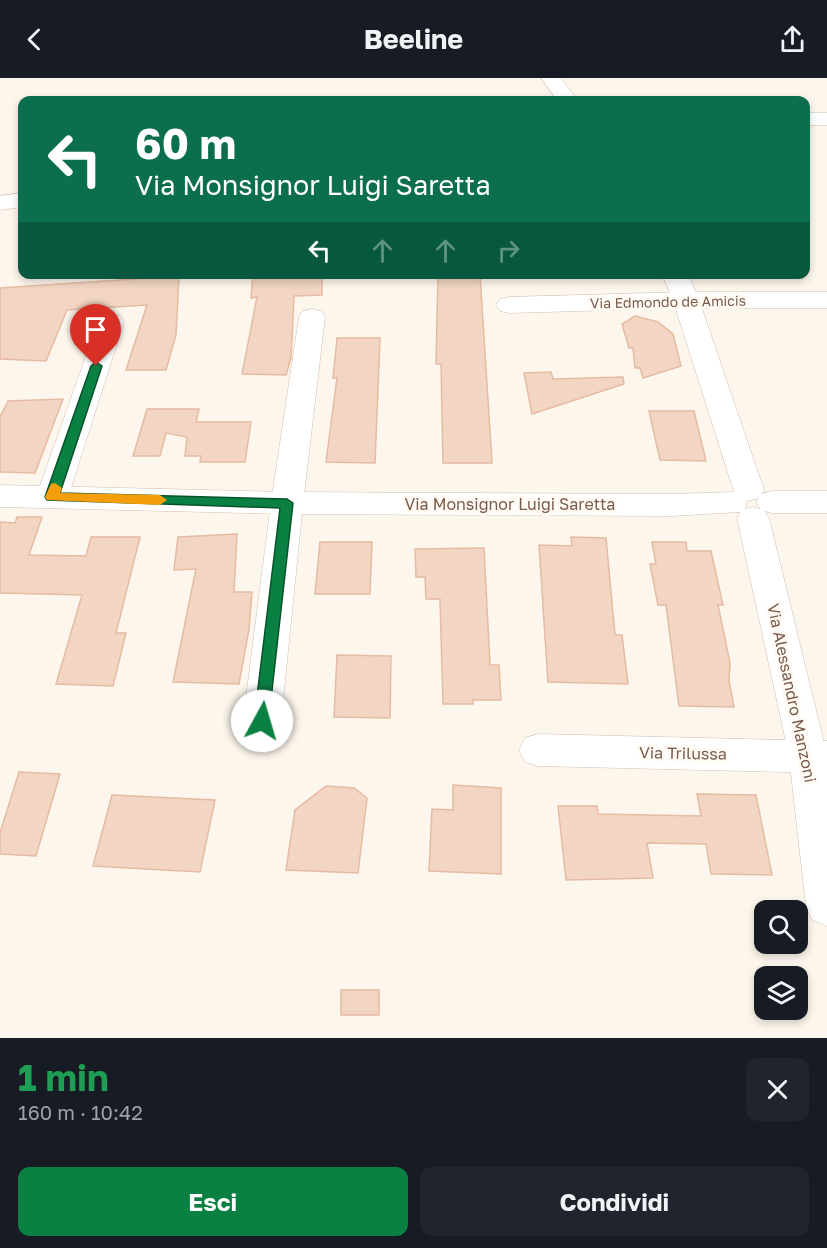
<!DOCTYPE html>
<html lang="it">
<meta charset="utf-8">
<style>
:root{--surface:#171b24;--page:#20242c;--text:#f1f3f6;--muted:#9ea1a6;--accent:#0b8043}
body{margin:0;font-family:"Golos Text",sans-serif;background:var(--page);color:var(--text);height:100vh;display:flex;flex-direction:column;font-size:22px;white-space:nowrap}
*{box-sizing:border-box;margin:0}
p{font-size:20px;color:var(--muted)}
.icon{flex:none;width:33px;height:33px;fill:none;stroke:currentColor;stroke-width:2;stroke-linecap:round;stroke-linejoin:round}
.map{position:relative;height:960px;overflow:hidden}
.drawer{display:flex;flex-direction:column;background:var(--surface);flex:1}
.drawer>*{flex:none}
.hud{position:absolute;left:18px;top:18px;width:792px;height:183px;border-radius:12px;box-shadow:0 3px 9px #0003;background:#0b6e4f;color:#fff;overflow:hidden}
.controls{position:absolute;left:754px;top:822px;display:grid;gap:12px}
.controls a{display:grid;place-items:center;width:54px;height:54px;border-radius:12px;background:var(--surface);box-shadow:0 3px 9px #0003;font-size:30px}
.pin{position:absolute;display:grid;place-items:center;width:51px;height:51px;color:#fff;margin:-62px -26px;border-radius:50% 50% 50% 0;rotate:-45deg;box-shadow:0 0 6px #0007}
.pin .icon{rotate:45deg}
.me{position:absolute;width:66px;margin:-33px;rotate:6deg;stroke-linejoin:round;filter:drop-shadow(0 0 4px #0008)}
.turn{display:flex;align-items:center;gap:21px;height:126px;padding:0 18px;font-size:27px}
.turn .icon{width:78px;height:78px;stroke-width:2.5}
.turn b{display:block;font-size:42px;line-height:51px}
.lanes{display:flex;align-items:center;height:57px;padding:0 18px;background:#0003;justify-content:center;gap:30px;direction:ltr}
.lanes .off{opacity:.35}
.round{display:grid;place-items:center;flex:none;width:63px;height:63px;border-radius:12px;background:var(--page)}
.head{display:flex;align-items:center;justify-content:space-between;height:102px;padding:0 18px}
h1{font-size:36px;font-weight:700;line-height:45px;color:#1e9e55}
.primary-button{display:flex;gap:12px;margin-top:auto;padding:12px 18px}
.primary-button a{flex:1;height:69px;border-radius:12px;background:var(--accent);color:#fff;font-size:24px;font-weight:700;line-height:69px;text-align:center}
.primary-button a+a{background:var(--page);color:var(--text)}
header{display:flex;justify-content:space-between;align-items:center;height:78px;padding:0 18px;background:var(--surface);font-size:27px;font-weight:700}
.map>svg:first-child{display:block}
.building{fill:#f3d5c3;stroke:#e6bba3;stroke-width:1.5}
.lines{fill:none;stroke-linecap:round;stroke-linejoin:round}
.minor-casing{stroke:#d1beb0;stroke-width:1}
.tertiary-casing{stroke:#d1beb0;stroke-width:1}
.minor{fill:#fff;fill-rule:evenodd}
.tertiary{fill:#fff;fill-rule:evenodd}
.route{fill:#0b8043;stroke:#07532c;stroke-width:1.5}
.slow{fill:#f59e0b}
.labels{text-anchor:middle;stroke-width:6;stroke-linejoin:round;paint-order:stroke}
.far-street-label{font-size:14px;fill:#7a5c4d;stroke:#fffaf3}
.street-label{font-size:16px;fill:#7a5c4d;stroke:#fffaf3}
</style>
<header><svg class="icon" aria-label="back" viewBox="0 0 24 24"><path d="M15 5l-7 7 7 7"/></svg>Beeline<svg class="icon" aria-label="share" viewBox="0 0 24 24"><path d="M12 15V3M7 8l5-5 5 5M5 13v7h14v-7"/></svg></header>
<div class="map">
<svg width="827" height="960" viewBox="0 0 827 960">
<rect width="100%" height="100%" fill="#fdf6ec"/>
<g class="building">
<polygon points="253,196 322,196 322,217 294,218 291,280 286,297 242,296 257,219 251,220"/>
<polygon points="438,196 480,196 492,385 443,385 441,286 436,286"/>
<polygon points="179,198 176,257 166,292 126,292 147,227 67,232 46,283 0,281 0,210"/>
<polygon points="635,238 658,244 673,256 681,288 643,300 640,290 635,290 633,270 629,270 622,246"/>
<polygon points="337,260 380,260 375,385 326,384 337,300 333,300"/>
<polygon points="551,294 553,301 623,299 624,306 532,336 524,295"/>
<polygon points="63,321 35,395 0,394 0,339 8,323"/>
<polygon points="147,331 199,331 196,344 251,344 245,384 200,384 201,378 185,378 187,359 166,355 160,378 133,378"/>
<polygon points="649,333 694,333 706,383 660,382"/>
<polygon points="17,439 42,439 29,477 86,478 91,459 140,459 116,555 126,555 113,608 56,606 82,517 0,515 0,444 15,445"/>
<polygon points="237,456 234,514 252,514 249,551 239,606 173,604 196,491 174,492 178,459"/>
<polygon points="571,459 606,460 615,557 622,557 628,606 548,604 539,467 572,468"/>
<polygon points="320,464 372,464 370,516 315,516"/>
<polygon points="652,464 686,464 687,473 711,473 723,527 718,527 730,585 729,603 734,629 679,628 666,527 658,527 650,486 656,486"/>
<polygon points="484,470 490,587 499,587 501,622 473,622 473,626 443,626 440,521 426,521 425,499 416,499 415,471"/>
<polygon points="337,577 391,578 390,640 334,639"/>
<polygon points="19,694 60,696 36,778 0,776 0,755"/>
<polygon points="453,707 501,710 501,796 429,793 432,731 453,732"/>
<polygon points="326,708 354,710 367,720 358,795 286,792 295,732"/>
<polygon points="697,716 756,717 772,797 711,796 706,766 647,765 653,800 566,802 558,728 597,728 598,736 701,738"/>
<polygon points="112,717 215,722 200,794 93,788"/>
<rect x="341" y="912" width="38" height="25"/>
</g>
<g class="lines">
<defs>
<g id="minor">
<rect x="806" y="35" width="21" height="12"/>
<polygon points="22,115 22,129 0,132 0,118"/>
<polygon points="686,214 827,214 827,230 686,230 509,235 500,233 496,227 500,221 509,219"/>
<polygon points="312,231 321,233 325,239 303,425 281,643 275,654 262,659 249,654 243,643 271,425 299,239 303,233"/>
<polygon points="111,236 120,238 124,244 68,419 63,427 52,430 41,427 36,419 98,244 102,238"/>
<polygon points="772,413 827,413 827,435 772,435 761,432 756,424 761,416"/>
<polygon points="538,656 827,663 827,695 538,688 525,684 519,672 525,660"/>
</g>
<g id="tertiary">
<polygon points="541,0 561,0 577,22 557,22"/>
<polygon points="662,196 688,196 699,222 764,412 759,420 747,423 745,431 753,429 764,432 769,440 827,677 827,848 812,842 806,828 789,678 737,440 740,434 672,438 287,436 0,429 0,407 287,414 672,416 734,414 673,222"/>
</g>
</defs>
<use href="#minor" class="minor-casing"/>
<use href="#tertiary" class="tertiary-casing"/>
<use href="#minor" class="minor"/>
<use href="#tertiary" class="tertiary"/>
</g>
<polygon class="route" points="96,284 102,288 60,415 287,421 293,425 268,648 262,650 257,648 254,643 280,430 47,422 45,419 91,288"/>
<polygon class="slow" points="55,405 62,410 60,415 160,417 167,422 160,427 47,422 45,419 51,406"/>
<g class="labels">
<g class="far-street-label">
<text transform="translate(668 224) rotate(-1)" y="5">Via Edmondo de Amicis</text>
</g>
<g class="street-label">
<text x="510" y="432">Via Monsignor Luigi Saretta</text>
<text transform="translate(792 615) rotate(78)" y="6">Via Alessandro Manzoni</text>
<text transform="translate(683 675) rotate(1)" y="6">Via Trilussa</text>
</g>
</g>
</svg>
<div class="controls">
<a><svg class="icon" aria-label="search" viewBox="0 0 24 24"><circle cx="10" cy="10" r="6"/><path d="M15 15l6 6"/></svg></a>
<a><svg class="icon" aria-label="layers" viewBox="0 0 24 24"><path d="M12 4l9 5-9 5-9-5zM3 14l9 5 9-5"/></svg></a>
</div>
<div class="pin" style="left:96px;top:288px;background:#d93025"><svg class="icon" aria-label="arrive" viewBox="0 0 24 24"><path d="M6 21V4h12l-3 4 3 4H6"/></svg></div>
<svg class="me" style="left:262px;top:643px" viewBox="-20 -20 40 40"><circle r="19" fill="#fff"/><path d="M0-13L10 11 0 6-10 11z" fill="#0b8043"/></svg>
<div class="hud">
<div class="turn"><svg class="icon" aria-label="left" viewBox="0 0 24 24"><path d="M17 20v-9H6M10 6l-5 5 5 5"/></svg><div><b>60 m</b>Via Monsignor Luigi Saretta</div></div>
<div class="lanes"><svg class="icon" aria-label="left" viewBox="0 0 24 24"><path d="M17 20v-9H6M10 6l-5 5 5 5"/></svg><svg class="icon off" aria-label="ahead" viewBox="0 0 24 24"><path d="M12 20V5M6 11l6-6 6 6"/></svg><svg class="icon off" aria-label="ahead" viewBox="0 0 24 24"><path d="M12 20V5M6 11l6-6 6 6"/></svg><svg class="icon off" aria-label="right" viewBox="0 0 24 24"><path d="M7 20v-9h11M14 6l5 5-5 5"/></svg></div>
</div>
</div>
<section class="drawer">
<div class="head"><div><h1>1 min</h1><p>160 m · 10:42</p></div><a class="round"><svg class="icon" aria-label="close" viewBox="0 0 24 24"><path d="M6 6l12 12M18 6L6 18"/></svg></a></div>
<div class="primary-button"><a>Esci</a><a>Condividi</a></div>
</section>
